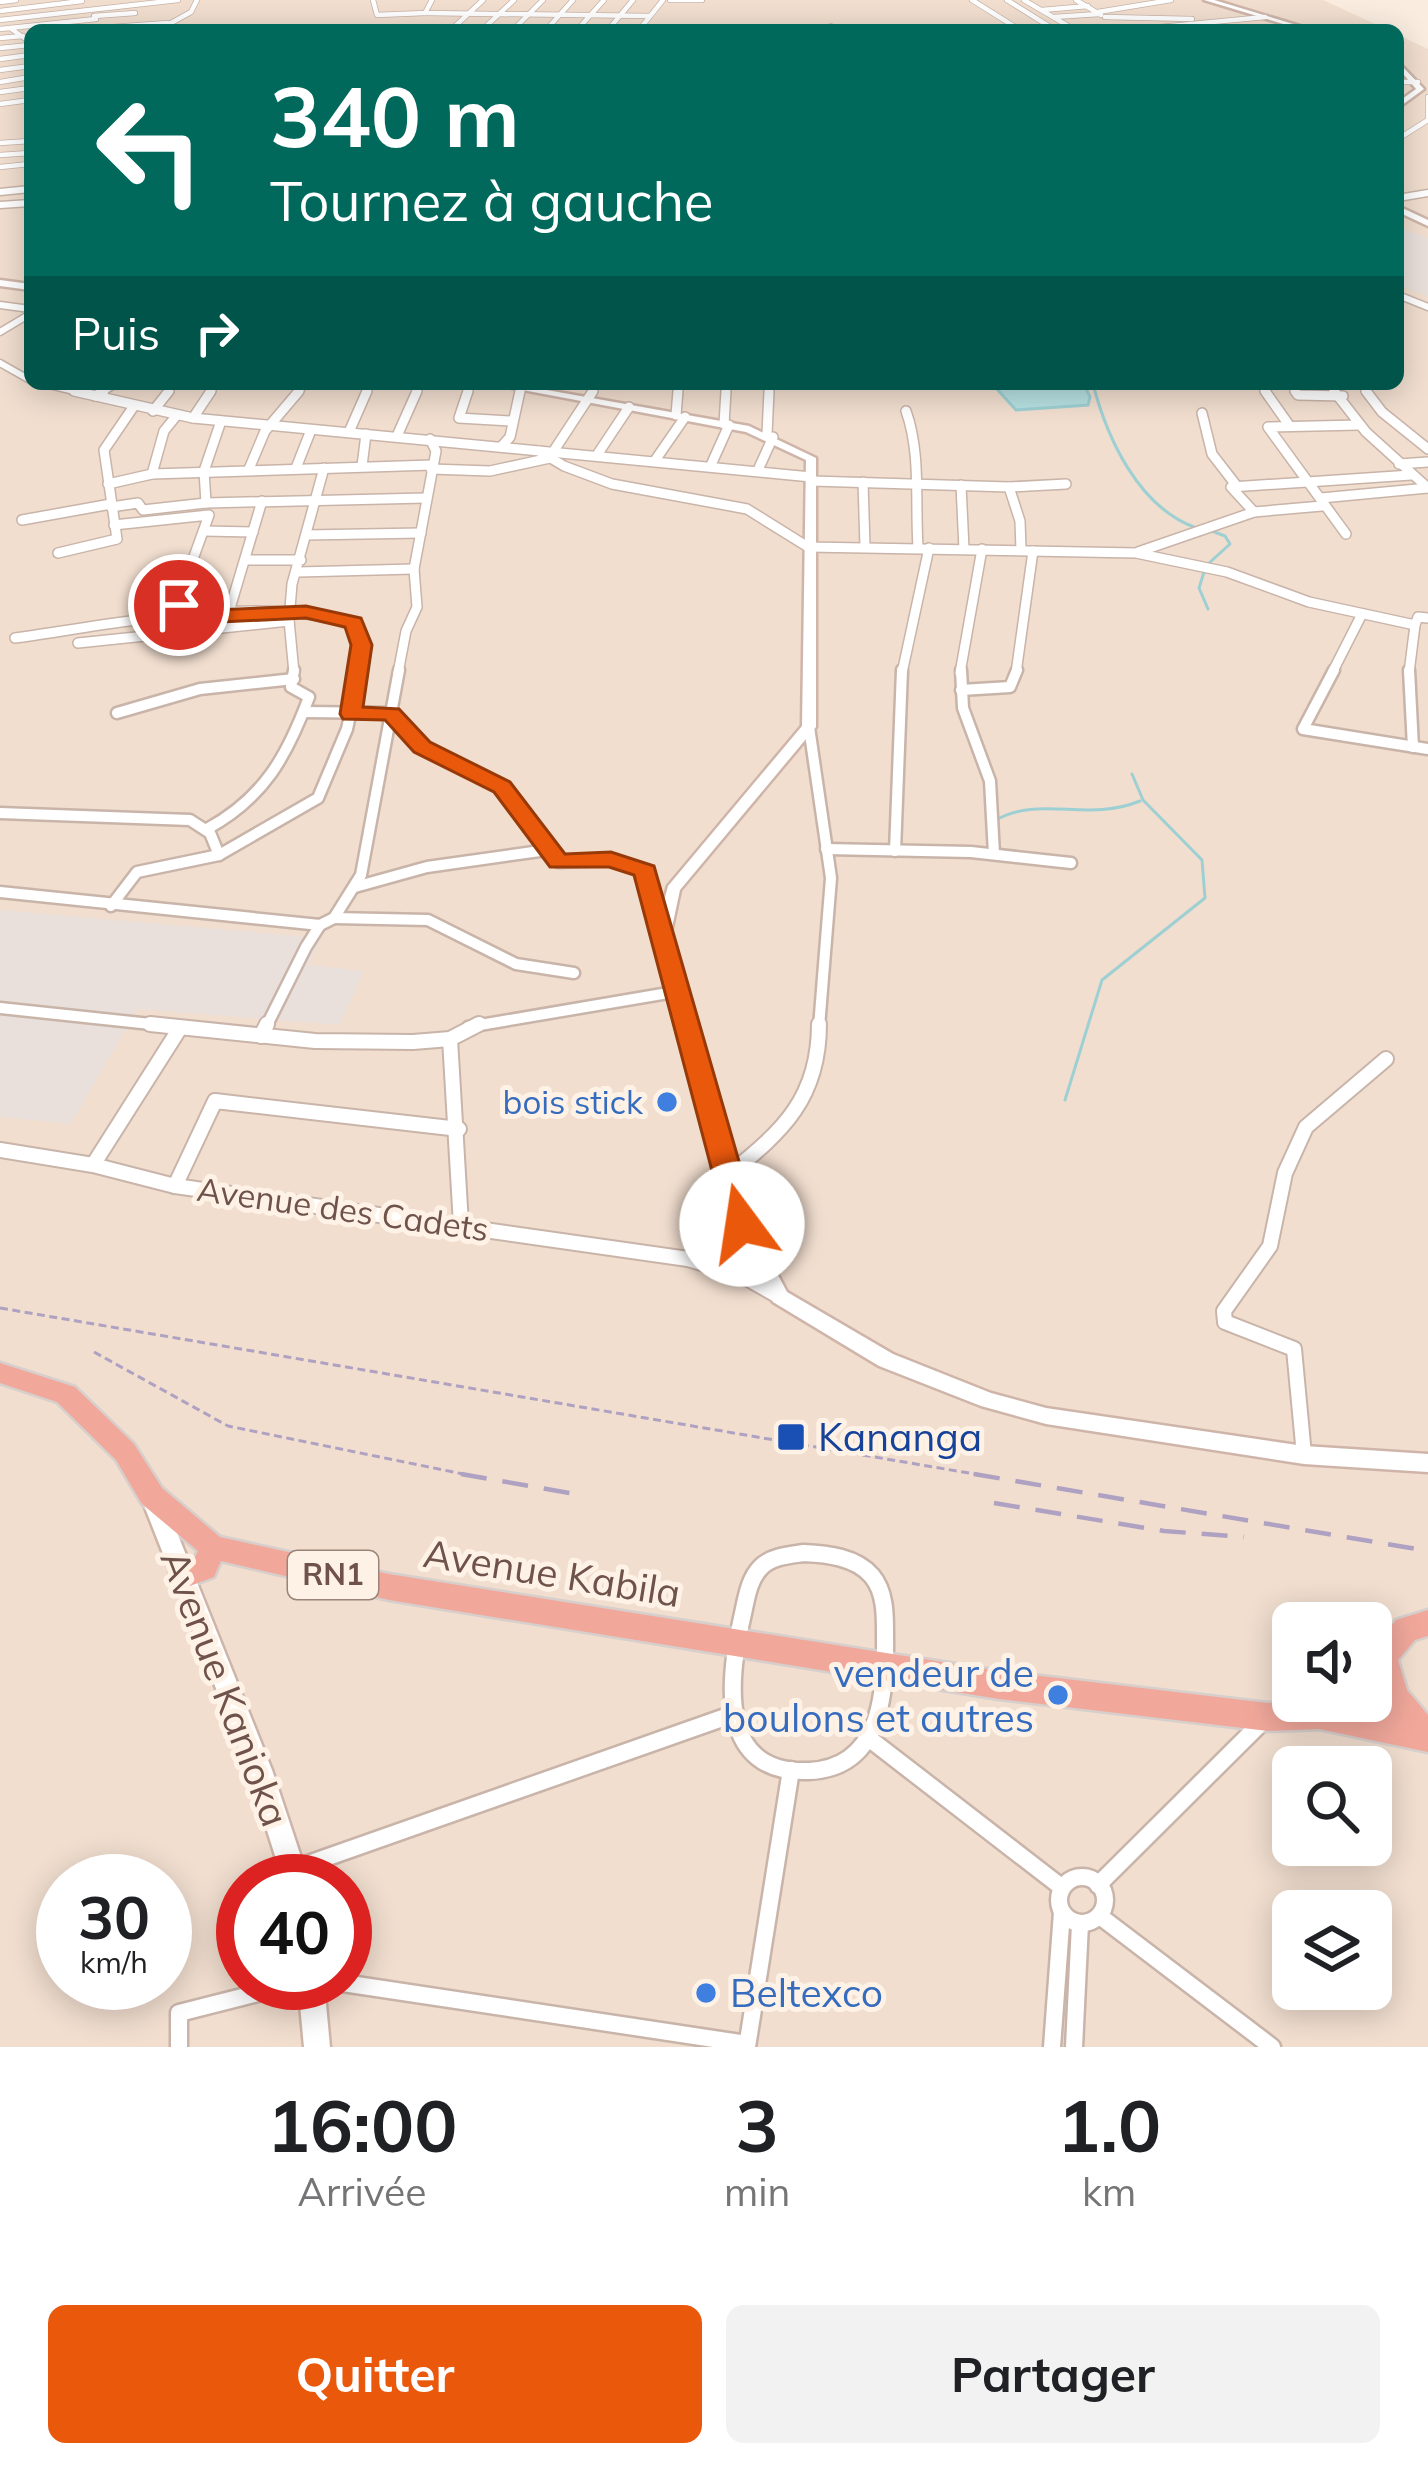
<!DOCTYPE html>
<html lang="fr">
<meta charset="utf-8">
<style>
:root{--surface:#fff;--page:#f2f2f2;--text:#202124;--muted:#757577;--accent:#ea580c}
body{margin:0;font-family:Mulish,sans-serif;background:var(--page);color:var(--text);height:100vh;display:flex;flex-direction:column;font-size:45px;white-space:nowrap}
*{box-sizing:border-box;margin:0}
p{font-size:39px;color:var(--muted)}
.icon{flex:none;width:66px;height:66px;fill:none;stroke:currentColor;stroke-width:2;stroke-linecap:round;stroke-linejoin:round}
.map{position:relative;height:2047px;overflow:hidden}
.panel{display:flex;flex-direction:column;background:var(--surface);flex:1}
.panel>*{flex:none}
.guide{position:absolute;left:24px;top:24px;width:1380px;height:366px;border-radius:18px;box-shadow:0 6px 30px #0003;background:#00695c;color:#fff;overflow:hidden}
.controls{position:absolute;left:1272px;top:1602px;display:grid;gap:24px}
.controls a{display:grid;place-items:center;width:120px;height:120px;border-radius:18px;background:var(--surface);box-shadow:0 6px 30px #0003;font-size:60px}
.speed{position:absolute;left:36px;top:1854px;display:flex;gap:24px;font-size:60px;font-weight:700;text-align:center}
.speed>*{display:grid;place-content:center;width:156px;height:156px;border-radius:50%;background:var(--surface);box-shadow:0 6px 30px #0003;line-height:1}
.speed small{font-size:30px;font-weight:400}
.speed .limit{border:18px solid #d22;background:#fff;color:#111}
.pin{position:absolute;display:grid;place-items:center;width:102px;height:102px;color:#fff;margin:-51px;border:6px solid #fff;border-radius:50%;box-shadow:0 3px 12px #0007}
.me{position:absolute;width:132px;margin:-66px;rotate:346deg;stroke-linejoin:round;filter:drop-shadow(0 0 9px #0008)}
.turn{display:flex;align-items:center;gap:42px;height:252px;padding:0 48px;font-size:54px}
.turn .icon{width:156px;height:156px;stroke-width:2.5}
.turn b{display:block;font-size:84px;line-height:102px}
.then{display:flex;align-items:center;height:114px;padding:0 48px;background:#0003;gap:24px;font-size:45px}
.eta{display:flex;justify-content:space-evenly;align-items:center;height:204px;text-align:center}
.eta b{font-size:72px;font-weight:700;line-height:84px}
.action{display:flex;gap:24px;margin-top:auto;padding:24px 48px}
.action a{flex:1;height:138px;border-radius:18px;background:var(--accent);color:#fff;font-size:48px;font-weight:700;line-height:138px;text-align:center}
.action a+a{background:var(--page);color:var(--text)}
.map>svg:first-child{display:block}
.residential{fill:#f1decf;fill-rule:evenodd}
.industrial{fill:#e9e0dc}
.water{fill:#b7e0e2;stroke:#9ed0d3;stroke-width:3}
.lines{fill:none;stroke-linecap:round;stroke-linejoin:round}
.stream{stroke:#9ed0d3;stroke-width:3}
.street-far5-casing{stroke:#c9b4a9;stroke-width:6}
.street-far4-casing{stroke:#c9b4a9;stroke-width:9}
.street-far3-casing{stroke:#c9b4a9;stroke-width:12}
.street-far2-casing{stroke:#c9b4a9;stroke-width:15}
.street-far1-casing{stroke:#c9b4a9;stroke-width:18}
.street-casing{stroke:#c9b4a9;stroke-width:21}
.secondary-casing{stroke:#cfb5a9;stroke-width:5}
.highway-casing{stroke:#d7cfcc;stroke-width:5}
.street-far5{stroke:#fff;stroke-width:4.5}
.street-far4{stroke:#fff;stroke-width:6}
.street-far3{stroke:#fff;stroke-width:9}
.street-far2{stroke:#fff;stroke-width:10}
.street-far1{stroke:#fff;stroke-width:14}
.street{stroke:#fff;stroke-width:16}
.secondary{fill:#fff;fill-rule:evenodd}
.highway{fill:#f1a89b;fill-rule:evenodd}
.rail-far1{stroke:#afa1c2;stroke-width:3;stroke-dasharray:8 4.5;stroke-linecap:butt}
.rail{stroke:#afa1c2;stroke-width:4.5;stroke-dasharray:26 16;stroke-linecap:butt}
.route{fill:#ea580c;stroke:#983908;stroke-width:3}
.shop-dot{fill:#3f7fe0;stroke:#fef2e6;stroke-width:4.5}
.transit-dot{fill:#1a4fb4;stroke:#fef2e6;stroke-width:4.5}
.labels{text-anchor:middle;stroke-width:10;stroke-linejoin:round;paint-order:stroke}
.shield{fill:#fef2e6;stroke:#9a8379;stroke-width:3}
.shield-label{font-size:30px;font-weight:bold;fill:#6f534a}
.shop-label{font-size:33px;fill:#366cbe;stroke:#fef2e6;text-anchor:end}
.street-label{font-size:33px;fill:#6f534a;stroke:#fef2e6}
.near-transit-label{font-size:39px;fill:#164399;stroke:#fef2e6;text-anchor:start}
.near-street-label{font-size:39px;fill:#6f534a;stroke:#fef2e6}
.near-shop-label{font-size:39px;fill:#366cbe;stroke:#fef2e6;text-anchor:end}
</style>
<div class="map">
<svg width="1428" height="2047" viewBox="0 0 1428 2047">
<rect width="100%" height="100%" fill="#faede0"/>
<path class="residential" d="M 0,0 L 1323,0 L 1388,30 L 30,30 L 30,384 L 1398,384 L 1398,35 L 1428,49 L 1428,2047 L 0,2047 ZM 1293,1623 L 1371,1623 L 1371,1701 L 1293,1701 ZM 1293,1767 L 1371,1767 L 1371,1845 L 1293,1845 ZM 63,1881 L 165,1881 L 165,1983 L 63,1983 ZM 243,1881 L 345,1881 L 345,1983 L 243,1983 ZM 1293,1911 L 1371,1911 L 1371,1989 L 1293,1989 Z"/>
<g class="industrial">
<polygon points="1398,227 1428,238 1428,296 1398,285"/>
<polygon points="0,910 321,938 309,965 364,971 340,1025 137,1009 71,1124 0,1117"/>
</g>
<polygon class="water" points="1017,384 1084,384 1090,397 1088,405 1016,410 996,388"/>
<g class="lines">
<g class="stream">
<path d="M 1093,384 C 1107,438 1138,506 1194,527"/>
<polyline points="1208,564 1230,544 1225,536 1209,530"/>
<polyline points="1204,572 1199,588 1208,609"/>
<path d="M 994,821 C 1040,794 1086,823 1140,801"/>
<polyline points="1065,1100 1102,980 1205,898 1202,860 1143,800 1132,774"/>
</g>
<defs>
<g id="street-far5">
<polyline points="373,0 377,15 425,13"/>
<polyline points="432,0 425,13 650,16"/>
<polyline points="670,0 702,0"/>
<polyline points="972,0 1020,30"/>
<polyline points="1007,0 1055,30"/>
<polyline points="1024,0 1075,30"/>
<polyline points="1076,0 1101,15"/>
<polyline points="0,2 16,0"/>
<polyline points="1042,10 1088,6"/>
<polyline points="0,11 82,1"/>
<polyline points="1098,12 1171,0"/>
<polyline points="94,16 135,13"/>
<polyline points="1054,17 1099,14"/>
<polyline points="1105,17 1192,19"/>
<polyline points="0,20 178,0"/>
<polyline points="171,23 191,12 197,0"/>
<polyline points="831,26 838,30"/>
<polyline points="10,28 30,42"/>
<polyline points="0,29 96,19"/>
<polyline points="71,30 168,23"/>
<polyline points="451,30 483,0"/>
<polyline points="482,30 514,0"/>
<polyline points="513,30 543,0"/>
<polyline points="546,30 573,0"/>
<polyline points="577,30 604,0"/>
<polyline points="608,30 633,0"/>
<polyline points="639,30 663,0"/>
<polyline points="1129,30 1265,17"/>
<polyline points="1262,30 1300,27"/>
<polyline points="0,38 23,36"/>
<polyline points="0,48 30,45"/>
<polyline points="0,59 30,55"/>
<polyline points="0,70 30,66"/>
<polyline points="0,82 30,77"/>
<polyline points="1398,82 1418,82"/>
<polyline points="0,92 30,88"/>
<polyline points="1428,97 1428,118"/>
<polyline points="0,104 30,100"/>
<polyline points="1398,139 1428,120"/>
<polyline points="0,143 30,141"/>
<polyline points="0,155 30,153"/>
<polyline points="0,167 30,164"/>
</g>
<g id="street-far4">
<polyline points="0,192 30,189"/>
<polyline points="1398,198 1428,193"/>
<polyline points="0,205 30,203"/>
<polyline points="1398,295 1428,307"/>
<polyline points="0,305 30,309"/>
<polyline points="0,332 30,314"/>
<polyline points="0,363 30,380"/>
<polyline points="45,384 87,394"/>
<polyline points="1260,384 1267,394"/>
<polyline points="1290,384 1297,394"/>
<polyline points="1329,384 1336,394"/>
<polyline points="1361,384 1368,394"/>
<polyline points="99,394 116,384"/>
<polyline points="166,394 174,384"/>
<polyline points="209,394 216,384"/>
<polyline points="297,394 305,384"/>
<polyline points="366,394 370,384"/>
<polyline points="416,394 420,384"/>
<polyline points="467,394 470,384"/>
<polyline points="519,394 521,384"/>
<polyline points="591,394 597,384"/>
<polyline points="677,394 678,384"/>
<polyline points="726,394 726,384"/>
<polyline points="769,394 769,384"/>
</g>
<g id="street-far3">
<polyline points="74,391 193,418 811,477"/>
<polyline points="468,391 459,418 512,421"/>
<polyline points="1265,391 1289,425"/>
<polyline points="1295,391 1298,395 1343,396"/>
<polyline points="1334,391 1366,432 1428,488"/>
<polyline points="1366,391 1382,412 1428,449"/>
<polyline points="95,396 104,391"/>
<polyline points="153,411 169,391"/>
<path d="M 906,411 C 921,453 915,501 918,547"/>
<polyline points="1202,413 1212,454 1236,485"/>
<polyline points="676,415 678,391"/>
<polyline points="193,418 211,391"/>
<polyline points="724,424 726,391"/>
<polyline points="349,432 367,391"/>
<polyline points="767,434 769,391"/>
<polyline points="397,436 417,391"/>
<polyline points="501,447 510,437 520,391"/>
<polyline points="539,451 564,466 612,484 747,509 808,547 1136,553 1227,572 1309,602 1415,625 1418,617 1428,618"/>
<polyline points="553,452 593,391"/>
<polyline points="597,455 629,407"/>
<polyline points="656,459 685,417"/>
<polyline points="1399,464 1428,462"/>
<polyline points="711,465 729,425"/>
<polyline points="362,466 366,434"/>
<polyline points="296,468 311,430"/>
<polyline points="249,469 265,431 299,391"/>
<polyline points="431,469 490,471 550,458"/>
<polyline points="758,470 773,437"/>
<polyline points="152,474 164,431 177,415"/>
<polyline points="812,481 1009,487 1066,484"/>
<polyline points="863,482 865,547"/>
<polyline points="108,484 152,474 432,465"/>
<polyline points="961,485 964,549"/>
<polyline points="1009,487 1020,521 1021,550"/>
<polyline points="1321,498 1428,488"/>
<polyline points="206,503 204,471 221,421"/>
<polyline points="111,507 138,503 143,510 206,503 426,498"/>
<polyline points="1254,512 1231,487 1411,475"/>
<polyline points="22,520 111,504"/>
<polyline points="114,525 209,515 188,573 179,618"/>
<polyline points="204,531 253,532"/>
<polyline points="1346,534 1268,427 1359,425"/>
<polyline points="306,535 421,533"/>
<polyline points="1138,552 1254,512 1322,506"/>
<polyline points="58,553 117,539 104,450 134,406"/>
<polyline points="246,560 301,560"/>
<polyline points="298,572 414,569"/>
<polyline points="228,615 262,501"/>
<path d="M 15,638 C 103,626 282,589 359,629 L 359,673"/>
<polyline points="78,643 289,621"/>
<polyline points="294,673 289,620 292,584 324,468"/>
<polyline points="398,673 406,631 417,607 414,569 436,451 430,439"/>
<polyline points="902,673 929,548"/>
<polyline points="960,673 982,549"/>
<polyline points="1016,673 1033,551"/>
<polyline points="1332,673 1362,614"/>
<polyline points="1409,673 1415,625"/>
</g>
<g id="street-far2">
<polyline points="961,670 963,708 990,781 994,854"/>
<polyline points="1334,670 1303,729 1428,749"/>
<polyline points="1409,670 1413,747"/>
<polyline points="961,690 1010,687 1017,670"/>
<polyline points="304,712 391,713 422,747 510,794 558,862 611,860 645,871 661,933"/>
<polyline points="117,713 200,689 294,679"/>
<polyline points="809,727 831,878 819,1027"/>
<polyline points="0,813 190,820 210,833 219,855"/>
<path d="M 207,829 C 264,798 287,756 309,697 L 291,687 L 294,670"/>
<polyline points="826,849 971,852 1071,863"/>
<polyline points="895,851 902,670"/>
<polyline points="355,887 427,867 547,850"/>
<polyline points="0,892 320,925"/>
<polyline points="111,906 137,872 219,855 318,798 347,729 360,670"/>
<polyline points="334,918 428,920 516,964 574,973"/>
<polyline points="0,1008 179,1027"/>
<polyline points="266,1027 306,947 320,925 334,918 361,875 399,670"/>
<polyline points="468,1027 680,991"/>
</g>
<g id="street-far1">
<polyline points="150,1024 315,1041 413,1042 450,1039 479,1024"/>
<polyline points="261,1036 267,1024"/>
<polyline points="450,1039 461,1225"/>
<polyline points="0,1150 93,1165 175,1186 688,1259 741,1275 780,1297"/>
<polyline points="93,1165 180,1028"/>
<path d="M 729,1174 C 783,1131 819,1098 819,1024"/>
<polyline points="175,1186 215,1101 459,1129"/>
<polyline points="689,1259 727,1244 742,1224"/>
<polyline points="1304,1455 1294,1349 1225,1322 1224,1311 1270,1246 1285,1173 1306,1127 1386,1059"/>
</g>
<g id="street">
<path d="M 804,1553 C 827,1554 856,1557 872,1576 C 886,1593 885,1617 885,1638 C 886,1693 881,1768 809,1771 C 717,1775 728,1680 742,1618 C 746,1601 748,1580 761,1567 C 772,1556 790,1555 804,1553 Z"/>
<polyline points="871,1740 1060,1886"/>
<polyline points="294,1869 731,1715"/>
<circle cx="1082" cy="1900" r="23"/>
<polyline points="1098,1885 1262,1722"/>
<polyline points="1101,1917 1272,2047"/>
<polyline points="343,1983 747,2044"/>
<polyline points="179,2047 179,2013 297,1983"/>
<polyline points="747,2047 791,1770"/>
<polyline points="1052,2047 1062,1912"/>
<polyline points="1074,2047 1080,1924"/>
</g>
<g id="secondary">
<polygon points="1204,0 1214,0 1313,30 1303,30"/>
<polygon points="1398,62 1424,89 1398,108 1398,102 1416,89 1398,68"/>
<polygon points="1398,206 1428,220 1428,226 1398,212"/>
<polygon points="0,280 30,284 30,290 0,286"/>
<polygon points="491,384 513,384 749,426 816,458 816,727 680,890 670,937 751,1224 787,1292 893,1354 991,1393 1046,1408 1304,1446 1428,1454 1428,1472 1304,1464 1046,1424 981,1406 879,1366 773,1302 733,1224 654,937 668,886 802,726 806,460 746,432"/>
<polygon points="153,1491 161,1494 164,1500 272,1770 309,1881 283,1881 248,1770 142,1500 145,1494"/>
<polygon points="298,1983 324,1983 330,2047 304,2047"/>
</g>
<polygon id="highway" points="0,1363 75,1387 134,1444 162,1488 220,1537 389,1574 999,1671 1268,1703 1319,1701 1389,1716 1373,1680 1371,1650 1396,1620 1428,1610 1428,1636 1415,1640 1398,1660 1407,1690 1428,1715 1428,1752 1319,1729 1268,1731 999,1699 389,1600 221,1561 214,1577 182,1589 172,1586 168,1577 172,1568 194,1559 198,1551 142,1504 116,1460 57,1402 0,1383"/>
</defs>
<use href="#street-far5" class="street-far5-casing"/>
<use href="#street-far4" class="street-far4-casing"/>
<use href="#street-far3" class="street-far3-casing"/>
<use href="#street-far2" class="street-far2-casing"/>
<use href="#street-far1" class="street-far1-casing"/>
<use href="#street" class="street-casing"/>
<use href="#secondary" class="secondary-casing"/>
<use href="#highway" class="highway-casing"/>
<use href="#street-far5" class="street-far5"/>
<use href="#street-far4" class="street-far4"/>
<use href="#street-far3" class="street-far3"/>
<use href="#street-far2" class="street-far2"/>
<use href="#street-far1" class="street-far1"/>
<use href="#street" class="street"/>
<use href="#secondary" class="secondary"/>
<use href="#highway" class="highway"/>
<g class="rail-far1">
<polyline points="0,1308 992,1477"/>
<polyline points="94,1352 228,1426 478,1477"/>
</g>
<g class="rail">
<polyline points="461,1474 581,1495"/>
<polyline points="974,1474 1428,1551"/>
<polyline points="994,1503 1164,1531 1244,1537"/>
</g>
</g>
<polygon class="route" points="179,599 187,601 190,611 306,606 361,618 372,645 363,707 399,709 430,742 510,782 565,854 611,852 654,866 757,1224 752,1232 731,1232 726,1224 634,875 609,867 550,867 494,792 414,752 385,720 343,719 340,714 351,645 345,627 306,618 179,624 169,618 169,605"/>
<g class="shop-dot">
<circle cx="667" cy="1102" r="12"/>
<circle cx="1058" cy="1695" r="12"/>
<circle cx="706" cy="1993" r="12"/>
</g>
<rect class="transit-dot" x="776" y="1422" width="30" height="30" rx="6"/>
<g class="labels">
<rect class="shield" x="288" y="1551" width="90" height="48" rx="9"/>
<g class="shield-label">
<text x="333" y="1585">RN1</text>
</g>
<g class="shop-label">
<text x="643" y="1114">bois stick</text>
</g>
<g class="street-label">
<text transform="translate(343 1209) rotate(8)" y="12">Avenue des Cadets</text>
</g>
<g class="near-transit-label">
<text x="818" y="1451">Kananga</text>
</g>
<g class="near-street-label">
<text transform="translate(552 1573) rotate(9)" y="14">Avenue Kabila</text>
<text transform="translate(225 1688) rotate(69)" y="14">Avenue Kanioka</text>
</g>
<g class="near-shop-label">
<text x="1034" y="1687">vendeur de<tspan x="1034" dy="45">boulons et autres</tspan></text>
<text x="730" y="2007" text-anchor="start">Beltexco</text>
</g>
</g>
</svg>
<div class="controls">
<a><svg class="icon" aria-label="sound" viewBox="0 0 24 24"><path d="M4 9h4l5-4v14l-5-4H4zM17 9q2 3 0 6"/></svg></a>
<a><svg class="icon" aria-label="search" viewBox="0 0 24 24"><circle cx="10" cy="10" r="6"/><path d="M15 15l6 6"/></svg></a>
<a><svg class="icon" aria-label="layers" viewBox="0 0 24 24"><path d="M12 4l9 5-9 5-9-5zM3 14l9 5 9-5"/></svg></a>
</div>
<div class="speed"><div>30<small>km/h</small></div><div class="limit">40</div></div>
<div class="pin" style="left:179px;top:605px;background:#d93025"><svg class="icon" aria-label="arrive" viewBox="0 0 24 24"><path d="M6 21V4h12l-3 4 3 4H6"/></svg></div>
<svg class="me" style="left:742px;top:1224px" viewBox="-20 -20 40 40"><circle r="19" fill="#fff"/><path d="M0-13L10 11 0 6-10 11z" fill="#ea580c"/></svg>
<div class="guide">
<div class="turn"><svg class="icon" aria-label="left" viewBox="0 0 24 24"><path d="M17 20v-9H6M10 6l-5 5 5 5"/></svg><div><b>340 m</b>Tournez à gauche</div></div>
<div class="then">Puis<svg class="icon" aria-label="right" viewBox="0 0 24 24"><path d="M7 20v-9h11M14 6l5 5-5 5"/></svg></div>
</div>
</div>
<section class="panel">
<div class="eta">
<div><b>16:00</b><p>Arrivée</p></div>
<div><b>3</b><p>min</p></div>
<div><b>1.0</b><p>km</p></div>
</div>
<div class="action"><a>Quitter</a><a>Partager</a></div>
</section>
